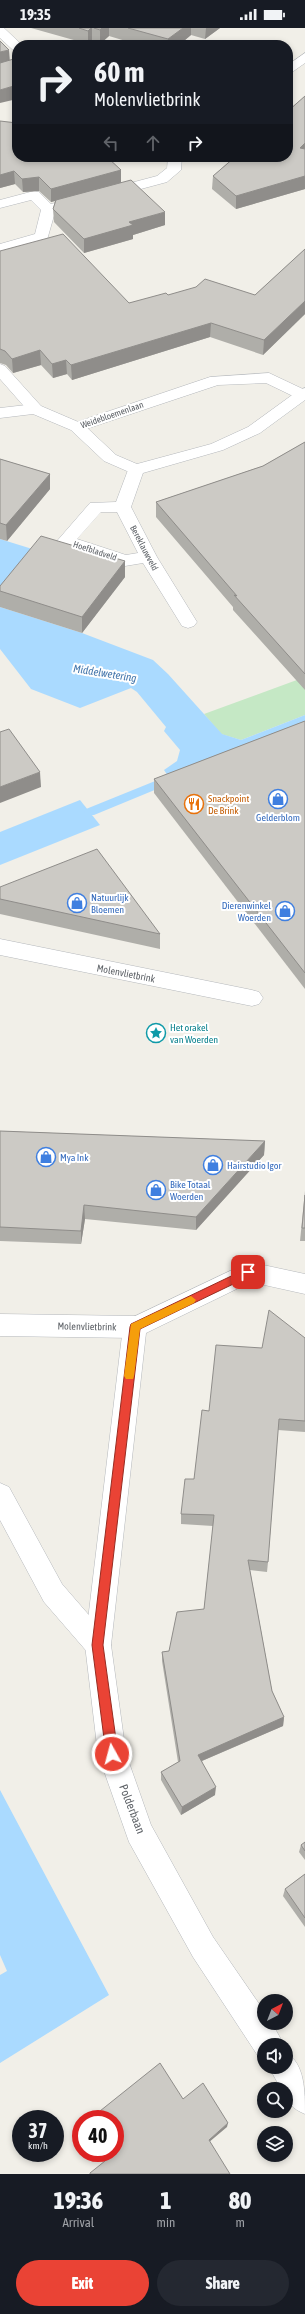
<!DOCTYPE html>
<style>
:root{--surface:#171b24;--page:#242831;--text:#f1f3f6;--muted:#9ea1a6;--accent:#ea4335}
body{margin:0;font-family:"Asap Condensed",sans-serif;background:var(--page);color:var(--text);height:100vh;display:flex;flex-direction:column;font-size:15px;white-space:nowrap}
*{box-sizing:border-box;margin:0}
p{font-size:13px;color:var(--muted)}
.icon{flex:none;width:22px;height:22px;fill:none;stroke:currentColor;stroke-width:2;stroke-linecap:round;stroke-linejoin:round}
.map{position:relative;height:2146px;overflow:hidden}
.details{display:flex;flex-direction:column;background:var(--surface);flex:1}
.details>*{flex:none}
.banner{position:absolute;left:12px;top:12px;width:281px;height:122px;border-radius:16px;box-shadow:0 2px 6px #0003;background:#171b24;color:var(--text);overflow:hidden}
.needle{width:26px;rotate:42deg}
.controls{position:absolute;left:257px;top:1966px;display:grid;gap:8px}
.controls a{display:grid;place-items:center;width:36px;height:36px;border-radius:50%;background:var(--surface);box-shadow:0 2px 6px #0003;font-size:20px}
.speed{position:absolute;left:12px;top:2082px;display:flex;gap:8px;font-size:20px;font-weight:700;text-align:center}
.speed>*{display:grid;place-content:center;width:52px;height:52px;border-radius:50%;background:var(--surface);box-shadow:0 2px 6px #0003;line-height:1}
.speed small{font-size:10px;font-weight:400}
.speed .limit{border:6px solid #d22;background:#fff;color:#111}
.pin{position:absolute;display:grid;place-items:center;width:34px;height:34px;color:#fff;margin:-17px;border-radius:8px;box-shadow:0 2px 6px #0006}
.me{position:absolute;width:44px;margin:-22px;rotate:353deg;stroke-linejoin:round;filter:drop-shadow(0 0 3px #0008)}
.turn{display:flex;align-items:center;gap:14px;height:84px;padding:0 16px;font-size:18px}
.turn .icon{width:52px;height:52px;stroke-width:2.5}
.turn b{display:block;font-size:28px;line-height:34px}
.lanes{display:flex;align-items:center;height:38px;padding:0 16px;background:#0003;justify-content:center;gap:20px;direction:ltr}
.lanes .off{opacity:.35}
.eta{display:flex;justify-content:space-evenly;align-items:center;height:68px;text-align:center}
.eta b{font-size:24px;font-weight:800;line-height:28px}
.action{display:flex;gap:8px;margin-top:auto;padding:8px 16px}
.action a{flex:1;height:46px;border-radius:24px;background:var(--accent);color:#fff;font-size:16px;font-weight:800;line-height:46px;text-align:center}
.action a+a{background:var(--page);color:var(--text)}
.status{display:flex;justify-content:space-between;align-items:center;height:28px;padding:0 20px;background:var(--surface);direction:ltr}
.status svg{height:11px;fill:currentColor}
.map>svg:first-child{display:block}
.green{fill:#c5e8c5}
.water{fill:#aadaff}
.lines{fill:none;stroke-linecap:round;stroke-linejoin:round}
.stream{fill:#aadaff;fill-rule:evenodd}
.service-casing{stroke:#b5b8bc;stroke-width:1}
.minor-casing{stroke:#b5b8bc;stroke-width:1}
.tertiary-casing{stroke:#b5b8bc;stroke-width:1}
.service{fill:#fff;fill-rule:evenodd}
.minor{fill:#fff;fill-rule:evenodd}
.tertiary{fill:#fff;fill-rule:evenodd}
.wall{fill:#afaea9}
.shaded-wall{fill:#8f8d8a}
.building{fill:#cccac5;stroke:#8f8d8a}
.route{fill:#ea4335;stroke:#982c22}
.slow{fill:#f59e0b}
.labels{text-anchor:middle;stroke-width:4;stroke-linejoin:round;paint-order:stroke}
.far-street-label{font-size:9px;fill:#5f6368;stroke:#fff}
.food-label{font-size:10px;fill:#c56008;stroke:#fff;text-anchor:start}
.shop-label{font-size:10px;fill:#366cbe;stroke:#fff;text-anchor:start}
.street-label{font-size:10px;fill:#5f6368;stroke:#fff}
.culture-label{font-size:10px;fill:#0d838f;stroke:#fff;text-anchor:start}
.water-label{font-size:11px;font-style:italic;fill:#4174aa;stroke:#fff}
.near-street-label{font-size:12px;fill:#5f6368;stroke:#fff}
</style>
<div class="status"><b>19:35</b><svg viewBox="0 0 49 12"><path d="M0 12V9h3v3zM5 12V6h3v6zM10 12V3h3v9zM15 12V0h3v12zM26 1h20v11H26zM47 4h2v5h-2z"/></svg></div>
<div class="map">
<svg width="305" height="2146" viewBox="0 0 305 2146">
<rect width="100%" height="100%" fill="#f1efe8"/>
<polygon class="green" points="305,649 305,687 241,712 221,706 204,686"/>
<g class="water">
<polygon points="0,511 42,524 0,575"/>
<polygon points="0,579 82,605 153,632 168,646 222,706 241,712 305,687 305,707 170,751 164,742 177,733 180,722 164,703 166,699 137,664 131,660 80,680 31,661 0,621"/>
<polygon points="80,772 100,797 0,837 0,804"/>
<polygon points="0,1762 109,1967 0,2035 0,1947 7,1943 0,1927"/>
</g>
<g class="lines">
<polygon class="stream" points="170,747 176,751 174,754 94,787 86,787 84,784 86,781"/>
<defs>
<polygon id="service" points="269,345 305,362 305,371 297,370 266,355 218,357 83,402 71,402 69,399 71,396 210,349"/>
<g id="minor">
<polygon points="0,0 4,0 21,16 17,17 17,23 13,22 0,10"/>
<polygon points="305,25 305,35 288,47 288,37"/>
<polygon points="168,129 182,129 181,142 167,154 55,184 47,212 0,224 0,216 35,206 41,182 31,172 0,180 0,172 34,163 39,164 51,176 157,148 167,140"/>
<polygon points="0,336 5,338 41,378 43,381 41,384 29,384 0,351"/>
<path d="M 136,437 L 142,438 L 144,442 L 131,479 L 157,529 L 197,594 L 194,598 L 188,600 L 182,598 L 143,535 L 125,538 L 60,517 L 57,513 L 90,475 L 116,474 L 128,442 L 130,438 ZM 101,484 L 117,484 L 138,525 L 126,527 L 77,511 Z"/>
<polygon points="0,911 252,962 259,964 263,970 259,976 252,978 0,927"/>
<polygon points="0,1286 135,1288 143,1292 147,1299 143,1306 135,1310 0,1308"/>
<polygon points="0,1455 9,1459 62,1556 107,1608 111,1617 107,1626 98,1630 89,1626 44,1574 0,1492"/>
</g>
<g id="tertiary">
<polygon points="305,360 305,372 260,405 223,422 136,447 104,433 71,402 33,386 0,390 0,380 35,376 41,378 83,396 116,427 137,436 211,416 248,399 299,362"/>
<polygon points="249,1234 305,1246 305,1266 251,1254 146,1305 111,1617 126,1726 151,1797 213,1909 264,1983 264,1995 272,1995 284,2017 264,2017 264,2030 258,2028 193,1929 129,1814 98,1726 85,1617 123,1299 127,1292"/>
<path d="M 286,2025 C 305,2035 305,2064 305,2086 C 293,2081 286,2075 286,2061 L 281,2061 L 269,2039 L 286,2039 Z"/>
</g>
</defs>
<use href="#service" class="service-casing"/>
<use href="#minor" class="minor-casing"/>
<use href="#tertiary" class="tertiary-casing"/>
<use href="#service" class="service"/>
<use href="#minor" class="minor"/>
<use href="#tertiary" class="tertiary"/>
</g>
<g class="wall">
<polygon points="31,0 220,0 205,11 191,7 179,17 139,17 109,8 100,16 92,13 88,16"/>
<polygon points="305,68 305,161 236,181 212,161 213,148"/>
<polygon points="0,93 121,142 121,154 165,197 133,207 133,211 84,225 54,194 53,181 55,173 51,174 39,163 23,164 15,156 0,160"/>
<polygon points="305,221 305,286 263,327 210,309 72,352 67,346 53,350 41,337 13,345 6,337 0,335 0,223 129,275 168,267 255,267"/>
<polygon points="305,414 305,662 233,582 233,579 156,489 156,474 263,438"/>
<polygon points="0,431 50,446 50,461 7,513 0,511"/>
<polygon points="125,533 125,549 82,605 0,579 0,558"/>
<polygon points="305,693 305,961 154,765 154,751"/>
<polygon points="0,859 160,906 160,921 0,886"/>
<polygon points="0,1103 265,1113 264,1127 196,1202 85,1191 81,1216 0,1213"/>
<polygon points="305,1163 305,1213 300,1213"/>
<polygon points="305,1310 305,1404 278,1402 268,1534 267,1544 250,1542 272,1663 284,1689 283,1698 202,1733 215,1767 181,1787 161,1752 161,1744 178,1734 162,1633 162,1624 169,1623 204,1581 213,1498 181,1496 181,1486 194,1451 209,1383 262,1320"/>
<polygon points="305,1814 305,1832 299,1824 301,1817"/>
<polygon points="305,1846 305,1899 283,1868 285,1861"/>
</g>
<g class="shaded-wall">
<polygon points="91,0 92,0 92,13 88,16 88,3"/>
<polygon points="102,0 109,0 109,8 100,16 100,2"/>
<polygon points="183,0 191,0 191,7 179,17 168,17 168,11"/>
<polygon points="206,0 220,0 205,11"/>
<polygon points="9,22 10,35 0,38 0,24"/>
<polygon points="17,57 17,71 0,75 0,62"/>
<polygon points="305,115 305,128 300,120"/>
<polygon points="121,142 121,156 51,174 51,161"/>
<polygon points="14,143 15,156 0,160 0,147"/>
<polygon points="305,148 305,161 236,181 236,168"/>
<polygon points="39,149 39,163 23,164 22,151"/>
<polygon points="165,184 165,197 133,207 133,211 84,225 84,211 129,194"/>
<polygon points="305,273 305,286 263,327 264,312"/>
<polygon points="211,295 210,309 72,352 71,337"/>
<polygon points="40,322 41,337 13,345 12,331"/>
<polygon points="66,332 67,346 53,350 52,336"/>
<polygon points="50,446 50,461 7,513 6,497"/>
<polygon points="125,533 125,549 82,605 82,589"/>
<polygon points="40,744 41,759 0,775 0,759"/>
<polygon points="265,1113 264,1127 196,1202 196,1189"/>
<polygon points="84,1177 85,1191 81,1216 81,1203"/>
<polygon points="284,1689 283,1698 197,1735 198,1727"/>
<polygon points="216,1759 215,1767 181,1787 182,1779"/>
<polygon points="228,2095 227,2099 208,2115 209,2112"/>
</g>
<g class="building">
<polygon points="79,0 91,0 88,3"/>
<polygon points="94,0 102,0 100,2"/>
<polygon points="128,0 183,0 168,11"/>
<polygon points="0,13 9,22 0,24"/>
<polygon points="17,30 17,57 0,62 0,35"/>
<polygon points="305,68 305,115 300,120 305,121 305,148 236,168 213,148 235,129 288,129 288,83"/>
<polygon points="0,93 17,95 17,129 107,129 121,142 51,161 39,149 22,151 14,143 0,147"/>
<polygon points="131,152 165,184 129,194 133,197 84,211 53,181 56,172"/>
<polygon points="63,206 129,275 166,265 168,267 196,259 205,251 255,267 305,221 305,273 264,312 211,295 71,337 66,332 52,336 40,322 12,331 5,323 0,321 0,223"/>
<polygon points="305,414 305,646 234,567 237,568 156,474 263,438"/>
<polygon points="0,431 50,446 6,497 0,495"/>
<polygon points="41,508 125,533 82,589 0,563 0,558"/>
<polygon points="305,693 305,945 154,751"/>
<polygon points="9,701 40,744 0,759 0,704"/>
<polygon points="97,821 160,906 0,871 0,859"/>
<polygon points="0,1103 265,1113 196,1189 84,1177 81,1203 0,1199"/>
<polygon points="305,1167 305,1200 302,1200"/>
<polygon points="269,1282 305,1310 305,1393 279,1391 268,1534 248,1532 272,1663 284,1689 198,1727 216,1759 182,1779 161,1744 180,1733 162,1624 169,1623 177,1584 204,1581 214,1487 181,1486 185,1451 194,1451 202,1382 209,1383 216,1317 262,1320"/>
<polygon points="305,1814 305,1823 301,1817"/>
<polygon points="305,1846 305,1890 285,1861"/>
<polygon points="160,2035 183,2071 203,2055 228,2095 209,2112 230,2146 90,2146 90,2145 110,2129 107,2125 115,2125 115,2091 90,2091"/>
</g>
<polygon class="route" points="248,1240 252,1241 252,1247 140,1301 103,1617 118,1726 116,1730 112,1732 108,1730 106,1726 92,1617 130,1299 131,1296"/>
<polygon class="slow" points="191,1268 196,1272 194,1275 140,1301 134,1348 133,1351 126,1351 124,1348 131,1296"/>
<defs>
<symbol id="shop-ring" viewBox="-11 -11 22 22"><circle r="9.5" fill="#fff" stroke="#3f7fe0" stroke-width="1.5"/><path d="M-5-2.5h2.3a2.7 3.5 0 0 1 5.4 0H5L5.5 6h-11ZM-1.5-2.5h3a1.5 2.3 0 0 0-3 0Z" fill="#3f7fe0"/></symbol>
<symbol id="restaurant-ring" viewBox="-11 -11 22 22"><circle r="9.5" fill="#fff" stroke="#e8710a" stroke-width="1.5"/><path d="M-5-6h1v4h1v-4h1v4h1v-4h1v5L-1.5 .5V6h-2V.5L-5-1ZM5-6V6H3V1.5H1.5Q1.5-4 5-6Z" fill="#e8710a"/></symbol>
<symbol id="sight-ring" viewBox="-11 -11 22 22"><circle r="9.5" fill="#fff" stroke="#0f9aa8" stroke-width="1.5"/><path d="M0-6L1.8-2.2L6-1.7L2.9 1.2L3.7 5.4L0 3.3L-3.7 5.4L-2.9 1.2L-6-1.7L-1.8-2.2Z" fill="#0f9aa8"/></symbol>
</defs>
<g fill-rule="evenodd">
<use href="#shop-ring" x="267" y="760" width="22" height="22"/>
<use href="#restaurant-ring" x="183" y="765" width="22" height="22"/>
<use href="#shop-ring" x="66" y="864" width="22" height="22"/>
<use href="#shop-ring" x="274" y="872" width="22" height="22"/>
<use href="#sight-ring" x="145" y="994" width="22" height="22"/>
<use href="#shop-ring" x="35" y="1118" width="22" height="22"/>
<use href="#shop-ring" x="202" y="1126" width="22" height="22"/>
<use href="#shop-ring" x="145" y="1151" width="22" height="22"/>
</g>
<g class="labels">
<g class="far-street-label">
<text transform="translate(112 387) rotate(-19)" y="3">Weidebloemenlaan</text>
<text transform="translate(144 520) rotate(62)" y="3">Bereklauwveld</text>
<text transform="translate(95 523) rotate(18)" y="3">Hoefbladveld</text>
</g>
<g class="food-label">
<text x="208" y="774">Snackpoint<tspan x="208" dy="12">De Brink</tspan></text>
</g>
<g class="shop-label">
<text x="278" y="793" text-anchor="middle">Gelderblom</text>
<text x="91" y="873">Natuurlijk<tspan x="91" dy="12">Bloemen</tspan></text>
<text x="271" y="881" text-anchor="end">Dierenwinkel<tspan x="271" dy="12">Woerden</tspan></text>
<text x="60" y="1133">Mya Ink</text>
<text x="227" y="1141">Hairstudio Igor</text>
<text x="170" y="1160">Bike Totaal<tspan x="170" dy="12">Woerden</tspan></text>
</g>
<g class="street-label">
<text transform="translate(126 945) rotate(11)" y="4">Molenvlietbrink</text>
<text transform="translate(87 1298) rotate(1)" y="4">Molenvlietbrink</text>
</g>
<g class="culture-label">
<text x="170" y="1003">Het orakel<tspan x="170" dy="12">van Woerden</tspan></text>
</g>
<g class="water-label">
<text transform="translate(105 645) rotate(9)" y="4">Middelwetering</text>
</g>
<g class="near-street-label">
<text transform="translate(132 1781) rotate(69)" y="4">Polderbaan</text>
</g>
</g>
</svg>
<div class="controls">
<a><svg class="needle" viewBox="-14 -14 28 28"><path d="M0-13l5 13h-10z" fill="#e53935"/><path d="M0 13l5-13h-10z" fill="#9ea1a6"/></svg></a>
<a><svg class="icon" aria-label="sound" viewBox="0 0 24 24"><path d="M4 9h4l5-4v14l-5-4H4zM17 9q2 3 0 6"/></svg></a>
<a><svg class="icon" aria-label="search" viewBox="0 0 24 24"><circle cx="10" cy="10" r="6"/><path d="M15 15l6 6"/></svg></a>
<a><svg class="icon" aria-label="layers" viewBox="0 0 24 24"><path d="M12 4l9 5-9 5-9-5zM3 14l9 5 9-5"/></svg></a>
</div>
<div class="speed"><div>37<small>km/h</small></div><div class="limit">40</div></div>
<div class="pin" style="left:248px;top:1244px;background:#d93025"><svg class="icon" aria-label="arrive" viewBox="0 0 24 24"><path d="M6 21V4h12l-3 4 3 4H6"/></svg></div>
<svg class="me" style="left:112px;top:1726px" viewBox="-20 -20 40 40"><circle r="17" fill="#ea4335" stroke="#fff" stroke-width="3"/><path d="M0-11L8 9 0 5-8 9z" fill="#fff"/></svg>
<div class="banner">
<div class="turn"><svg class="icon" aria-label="right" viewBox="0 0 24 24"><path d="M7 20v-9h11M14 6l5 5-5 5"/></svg><div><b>60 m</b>Molenvlietbrink</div></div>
<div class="lanes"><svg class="icon off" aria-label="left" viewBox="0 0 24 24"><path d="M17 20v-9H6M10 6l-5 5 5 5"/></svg><svg class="icon off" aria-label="ahead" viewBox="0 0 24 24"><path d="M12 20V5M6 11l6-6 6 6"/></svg><svg class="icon" aria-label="right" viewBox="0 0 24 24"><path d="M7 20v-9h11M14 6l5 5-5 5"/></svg></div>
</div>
</div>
<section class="details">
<div class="eta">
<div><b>19:36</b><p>Arrival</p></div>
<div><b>1</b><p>min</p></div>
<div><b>80</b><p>m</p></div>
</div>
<div class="action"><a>Exit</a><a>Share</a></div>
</section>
